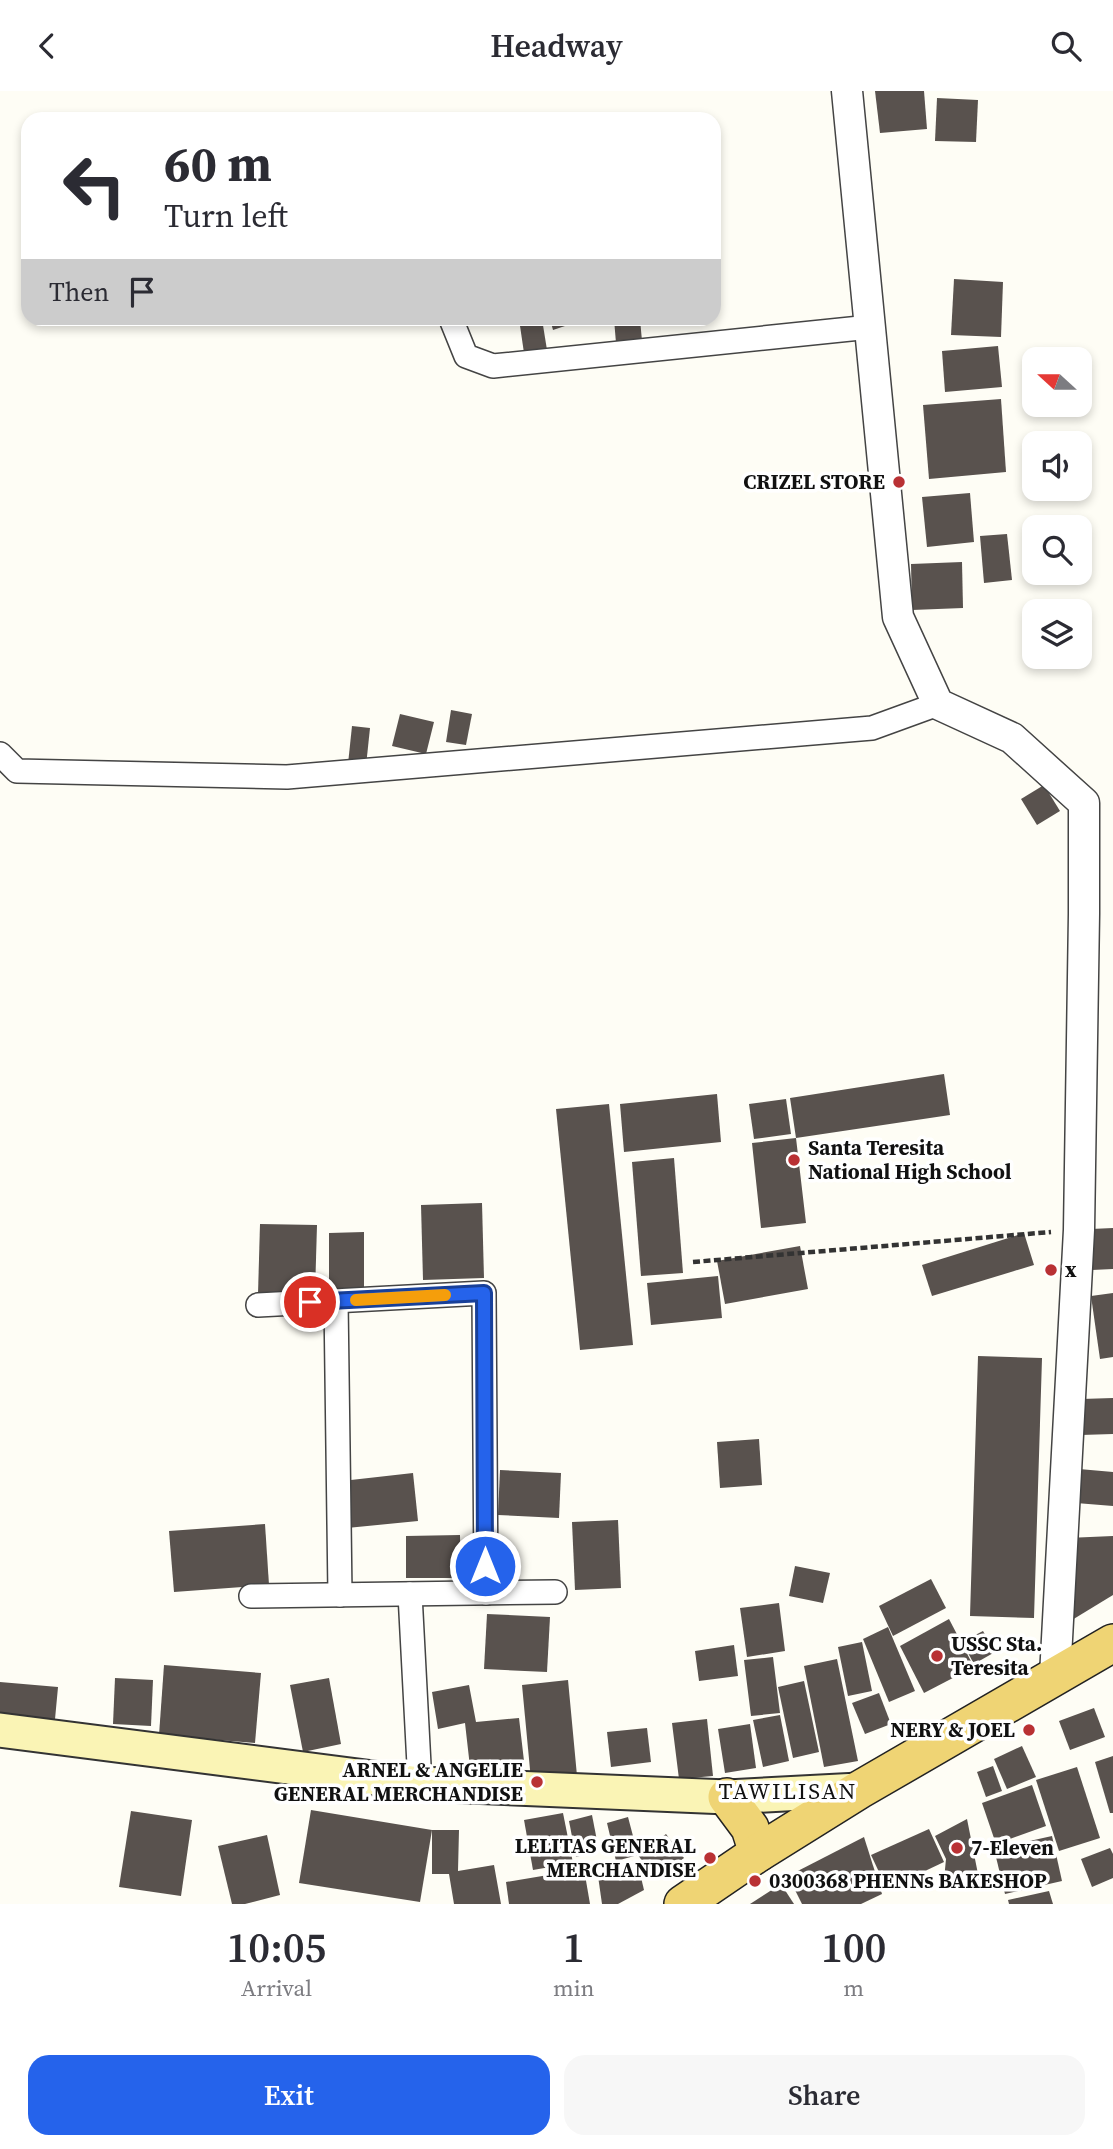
<!DOCTYPE html>
<style>
:root{--surface:#fff;--page:#f7f7f7;--text:#2b2b33;--muted:#7c7c81;--accent:#2563eb}
body{margin:0;font-family:"Source Serif 4",serif;background:var(--page);color:var(--text);height:100vh;display:flex;flex-direction:column;font-size:26px;white-space:nowrap}
*{box-sizing:border-box;margin:0}
p{font-size:23px;color:var(--muted)}
.icon{flex:none;width:38px;height:38px;fill:none;stroke:currentColor;stroke-width:2;stroke-linecap:round;stroke-linejoin:round}
.map{position:relative;height:1813px;overflow:hidden}
.side{display:flex;flex-direction:column;background:var(--surface);flex:1}
.side>*{flex:none}
.top-card{position:absolute;left:21px;top:21px;width:700px;height:214px;border-radius:21px;box-shadow:0 4px 10px #0003;background:#fff;color:var(--text);overflow:hidden}
.needle{width:46px;rotate:291deg}
.buttons{position:absolute;left:1022px;top:256px;display:grid;gap:14px}
.buttons a{display:grid;place-items:center;width:70px;height:70px;border-radius:14px;background:var(--surface);box-shadow:0 4px 10px #0003;font-size:35px}
.pin{position:absolute;display:grid;place-items:center;width:60px;height:60px;color:#fff;margin:-30px;border:4px solid #fff;border-radius:50%;box-shadow:0 2px 7px #0007}
.me{position:absolute;width:77px;margin:-38px;rotate:0deg;stroke-linejoin:round;filter:drop-shadow(0 0 5px #0008)}
.turn{display:flex;align-items:center;gap:24px;height:147px;padding:0 28px;font-size:32px}
.turn .icon{width:91px;height:91px;stroke-width:2.5}
.turn b{display:block;font-size:49px;line-height:60px}
.then{display:flex;align-items:center;height:66px;padding:0 28px;background:#0003;gap:14px;font-size:26px}
.eta{display:flex;justify-content:space-evenly;align-items:center;height:119px;text-align:center}
.eta b{font-size:42px;font-weight:600;line-height:49px}
.button{display:flex;gap:14px;margin-top:auto;padding:14px 28px}
.button a{flex:1;height:80px;border-radius:21px;background:var(--accent);color:#fff;font-size:28px;font-weight:600;line-height:80px;text-align:center}
.button a+a{background:var(--page);color:var(--text)}
header{display:flex;justify-content:space-between;align-items:center;height:91px;padding:0 28px;background:var(--surface);font-size:32px;font-weight:600}
.map>svg:first-child{display:block}
.building{fill:#59524e}
.lines{fill:none;stroke-linecap:round;stroke-linejoin:round}
.minor-casing{stroke:#444;stroke-width:26}
.tertiary-casing{stroke:#444;stroke-width:33}
.secondary-casing{stroke:#333;stroke-width:37}
.primary-casing{stroke:#222;stroke-width:40}
.path{stroke:#333;stroke-width:4.5;stroke-dasharray:7 3.5;stroke-linecap:butt}
.minor{stroke:#fff;stroke-width:23}
.tertiary{stroke:#fff;stroke-width:30}
.secondary{stroke:#faf4b5;stroke-width:33}
.primary{stroke:#efd474;stroke-width:37}
.route-casing{stroke:#184099;stroke-width:18}
.route{stroke:#2563eb;stroke-width:12}
.slow{stroke:#f59e0b;stroke-width:12}
.poi-dot{fill:#b93134;stroke:#fff;stroke-width:2.5}
.labels{text-anchor:middle;stroke-width:7;stroke-linejoin:round;paint-order:stroke}
.poi-label{font-size:21px;font-weight:bold;fill:#111;stroke:#fff;text-anchor:start}
.neighbourhood-label{font-size:23px;letter-spacing:2px;fill:#111;stroke:#fff}
</style>
<header><svg class="icon" aria-label="back" viewBox="0 0 24 24"><path d="M15 5l-7 7 7 7"/></svg>Headway<svg class="icon" aria-label="search" viewBox="0 0 24 24"><circle cx="10" cy="10" r="6"/><path d="M15 15l6 6"/></svg></header>
<div class="map">
<svg width="1113" height="1813" viewBox="0 0 1113 1813">
<rect width="100%" height="100%" fill="#fefdf5"/>
<g class="building">
<polygon points="875,0 924,0 927,38 880,42"/>
<polygon points="937,7 978,9 976,51 935,50"/>
<polygon points="954,188 1003,191 1001,246 951,244"/>
<polygon points="519,228 542,228 547,259 524,262"/>
<polygon points="550,228 567,228 568,234 553,239"/>
<polygon points="582,228 601,228 601,234 581,234"/>
<polygon points="614,228 640,228 642,250 616,252"/>
<polygon points="998,255 1002,296 945,301 942,260"/>
<polygon points="1001,308 1006,381 929,388 923,314"/>
<polygon points="970,402 974,451 927,456 922,406"/>
<polygon points="1007,443 1012,489 984,492 980,445"/>
<polygon points="962,471 963,517 912,519 911,473"/>
<polygon points="451,619 472,623 466,654 446,651"/>
<polygon points="400,623 434,631 426,663 392,655"/>
<polygon points="352,635 370,637 366,675 348,673"/>
<polygon points="1044,694 1060,720 1037,734 1021,708"/>
<polygon points="944,983 950,1024 796,1047 806,1132 761,1137 752,1052 796,1047 790,1007"/>
<polygon points="717,1003 721,1051 624,1061 620,1013"/>
<polygon points="786,1008 791,1043 754,1048 749,1013"/>
<polygon points="609,1013 633,1254 580,1259 556,1018"/>
<polygon points="674,1067 683,1182 641,1185 632,1071"/>
<polygon points="482,1112 484,1187 423,1189 421,1114"/>
<polygon points="260,1133 317,1134 315,1203 258,1203"/>
<polygon points="1113,1137 1113,1178 1092,1179 1091,1138"/>
<polygon points="364,1141 364,1200 329,1200 329,1142"/>
<polygon points="1024,1142 1034,1174 932,1205 922,1174"/>
<polygon points="800,1155 808,1198 725,1213 717,1170"/>
<polygon points="718,1185 722,1227 651,1234 647,1192"/>
<polygon points="1113,1202 1113,1266 1100,1268 1091,1205"/>
<polygon points="978,1265 1042,1267 1034,1527 970,1525"/>
<polygon points="1113,1307 1113,1343 1081,1344 1081,1308"/>
<polygon points="759,1348 762,1394 720,1397 717,1351"/>
<polygon points="1079,1378 1113,1381 1113,1415 1076,1412"/>
<polygon points="500,1379 561,1382 559,1427 498,1424"/>
<polygon points="413,1382 418,1430 347,1437 342,1390"/>
<polygon points="618,1429 621,1497 575,1499 572,1431"/>
<polygon points="265,1433 269,1494 174,1501 169,1440"/>
<polygon points="460,1444 461,1487 406,1487 406,1445"/>
<polygon points="1113,1445 1113,1504 1072,1529 1067,1447"/>
<polygon points="795,1475 830,1482 823,1512 789,1505"/>
<polygon points="931,1488 946,1517 893,1545 879,1515"/>
<polygon points="779,1512 785,1560 747,1566 740,1517"/>
<polygon points="487,1523 550,1526 547,1581 484,1578"/>
<polygon points="949,1528 974,1576 924,1602 900,1555"/>
<polygon points="888,1536 915,1600 889,1611 863,1548"/>
<polygon points="983,1540 995,1561 974,1573 962,1551"/>
<polygon points="862,1551 872,1600 848,1605 838,1556"/>
<polygon points="734,1554 738,1585 699,1590 695,1560"/>
<polygon points="773,1566 780,1622 751,1625 744,1569"/>
<polygon points="837,1568 858,1670 824,1676 804,1575"/>
<polygon points="164,1574 261,1582 255,1652 159,1644"/>
<polygon points="115,1587 153,1589 151,1635 113,1633"/>
<polygon points="329,1587 341,1653 303,1661 290,1594"/>
<polygon points="568,1589 577,1685 531,1689 522,1594"/>
<polygon points="804,1590 819,1661 793,1667 778,1596"/>
<polygon points="0,1591 58,1596 55,1628 0,1624"/>
<polygon points="469,1594 476,1631 519,1627 524,1670 470,1676 465,1632 438,1638 432,1601"/>
<polygon points="879,1602 891,1633 865,1643 852,1612"/>
<polygon points="1094,1617 1105,1646 1070,1659 1059,1630"/>
<polygon points="780,1624 789,1670 763,1676 753,1629"/>
<polygon points="707,1628 713,1685 679,1688 672,1632"/>
<polygon points="750,1633 756,1677 725,1682 718,1638"/>
<polygon points="647,1637 651,1671 611,1676 607,1641"/>
<polygon points="1022,1655 1036,1686 1007,1698 994,1668"/>
<polygon points="1113,1665 1113,1722 1110,1722 1095,1671"/>
<polygon points="993,1675 1002,1700 986,1706 977,1681"/>
<polygon points="1077,1676 1100,1747 1059,1760 1036,1689"/>
<polygon points="1032,1694 1046,1735 996,1753 982,1712"/>
<polygon points="311,1719 432,1739 420,1811 299,1792"/>
<polygon points="131,1720 192,1729 181,1805 119,1796"/>
<polygon points="563,1722 573,1772 533,1779 524,1729"/>
<polygon points="592,1724 599,1760 576,1766 569,1730"/>
<polygon points="628,1726 638,1764 666,1743 684,1767 655,1788 638,1764 616,1770 607,1732"/>
<polygon points="967,1728 980,1793 943,1799 946,1768 935,1745"/>
<polygon points="929,1738 944,1771 887,1798 871,1764"/>
<polygon points="432,1739 459,1739 458,1780 494,1774 501,1813 454,1813 449,1783 432,1783"/>
<polygon points="267,1744 280,1804 245,1813 232,1813 218,1755"/>
<polygon points="1052,1745 1062,1790 1005,1803 994,1758"/>
<polygon points="864,1746 882,1803 861,1813 802,1813 788,1785"/>
<polygon points="1110,1757 1113,1763 1113,1787 1092,1796 1081,1768"/>
<polygon points="584,1778 590,1813 509,1813 506,1791"/>
<polygon points="639,1778 644,1799 618,1813 602,1813 598,1785"/>
<polygon points="781,1793 794,1813 750,1813"/>
<polygon points="1049,1800 1053,1813 1009,1813 1008,1809"/>
</g>
<g class="lines">
<defs>
<g id="minor">
<polyline points="451,228 466,265 493,275 870,236"/>
<polyline points="0,663 17,680 287,686 872,637 938,613"/>
<polyline points="336,1210 340,1504"/>
<polyline points="258,1214 484,1202 486,1502"/>
<polyline points="410,1503 420,1693"/>
<polyline points="251,1505 555,1501"/>
</g>
<polyline id="tertiary" points="847,0 898,526 938,613 1012,647 1084,712 1084,823 1079,1139 1055,1585"/>
<polyline id="secondary" points="0,1639 420,1693 727,1706 859,1699"/>
<g id="primary">
<polyline points="727,1706 750,1737 758,1762"/>
<polyline points="683,1813 758,1762 859,1699 1113,1552"/>
</g>
</defs>
<use href="#minor" class="minor-casing"/>
<use href="#tertiary" class="tertiary-casing"/>
<use href="#secondary" class="secondary-casing"/>
<use href="#primary" class="primary-casing"/>
<polyline class="path" points="693,1171 1051,1141"/>
<use href="#minor" class="minor"/>
<use href="#tertiary" class="tertiary"/>
<use href="#secondary" class="secondary"/>
<use href="#primary" class="primary"/>
</g>
<g class="lines">
<defs>
<polyline id="route" points="310,1211 484,1202 485,1475"/>
</defs>
<use href="#route" class="route-casing"/>
<use href="#route" class="route"/>
<polyline class="slow" points="356,1209 445,1204"/>
</g>
<g class="poi-dot">
<circle cx="899" cy="391" r="7"/>
<circle cx="794" cy="1069" r="7"/>
<circle cx="1051" cy="1179" r="7"/>
<circle cx="937" cy="1565" r="7"/>
<circle cx="1029" cy="1639" r="7"/>
<circle cx="537" cy="1691" r="7"/>
<circle cx="957" cy="1757" r="7"/>
<circle cx="710" cy="1767" r="7"/>
<circle cx="755" cy="1790" r="7"/>
</g>
<g class="labels">
<g class="poi-label">
<text x="885" y="398" text-anchor="end">CRIZEL STORE</text>
<text x="808" y="1064">Santa Teresita<tspan x="808" dy="24">National High School</tspan></text>
<text x="1065" y="1186">x</text>
<text x="951" y="1560">USSC Sta.<tspan x="951" dy="24">Teresita</tspan></text>
<text x="1015" y="1646" text-anchor="end">NERY &amp; JOEL</text>
<text x="523" y="1686" text-anchor="end">ARNEL &amp; ANGELIE<tspan x="523" dy="24">GENERAL MERCHANDISE</tspan></text>
<text x="696" y="1762" text-anchor="end">LELITAS GENERAL<tspan x="696" dy="24">MERCHANDISE</tspan></text>
<text x="971" y="1764">7-Eleven</text>
<text x="769" y="1797">0300368 PHENNs BAKESHOP</text>
</g>
<g class="neighbourhood-label">
<text x="788" y="1708">TAWILISAN</text>
</g>
</g>
</svg>
<div class="buttons">
<a><svg class="needle" viewBox="-14 -14 28 28"><path d="M0-13l5 13h-10z" fill="#e53935"/><path d="M0 13l5-13h-10z" fill="#7c7c81"/></svg></a>
<a><svg class="icon" aria-label="sound" viewBox="0 0 24 24"><path d="M4 9h4l5-4v14l-5-4H4zM17 9q2 3 0 6"/></svg></a>
<a><svg class="icon" aria-label="search" viewBox="0 0 24 24"><circle cx="10" cy="10" r="6"/><path d="M15 15l6 6"/></svg></a>
<a><svg class="icon" aria-label="layers" viewBox="0 0 24 24"><path d="M12 4l9 5-9 5-9-5zM3 14l9 5 9-5"/></svg></a>
</div>
<div class="pin" style="left:310px;top:1211px;background:#d93025"><svg class="icon" aria-label="arrive" viewBox="0 0 24 24"><path d="M6 21V4h12l-3 4 3 4H6"/></svg></div>
<svg class="me" style="left:485px;top:1475px" viewBox="-20 -20 40 40"><circle r="17" fill="#2563eb" stroke="#fff" stroke-width="3"/><path d="M0-11L8 9 0 5-8 9z" fill="#fff"/></svg>
<div class="top-card">
<div class="turn"><svg class="icon" aria-label="left" viewBox="0 0 24 24"><path d="M17 20v-9H6M10 6l-5 5 5 5"/></svg><div><b>60 m</b>Turn left</div></div>
<div class="then">Then<svg class="icon" aria-label="arrive" viewBox="0 0 24 24"><path d="M6 21V4h12l-3 4 3 4H6"/></svg></div>
</div>
</div>
<section class="side">
<div class="eta">
<div><b>10:05</b><p>Arrival</p></div>
<div><b>1</b><p>min</p></div>
<div><b>100</b><p>m</p></div>
</div>
<div class="button"><a>Exit</a><a>Share</a></div>
</section>
